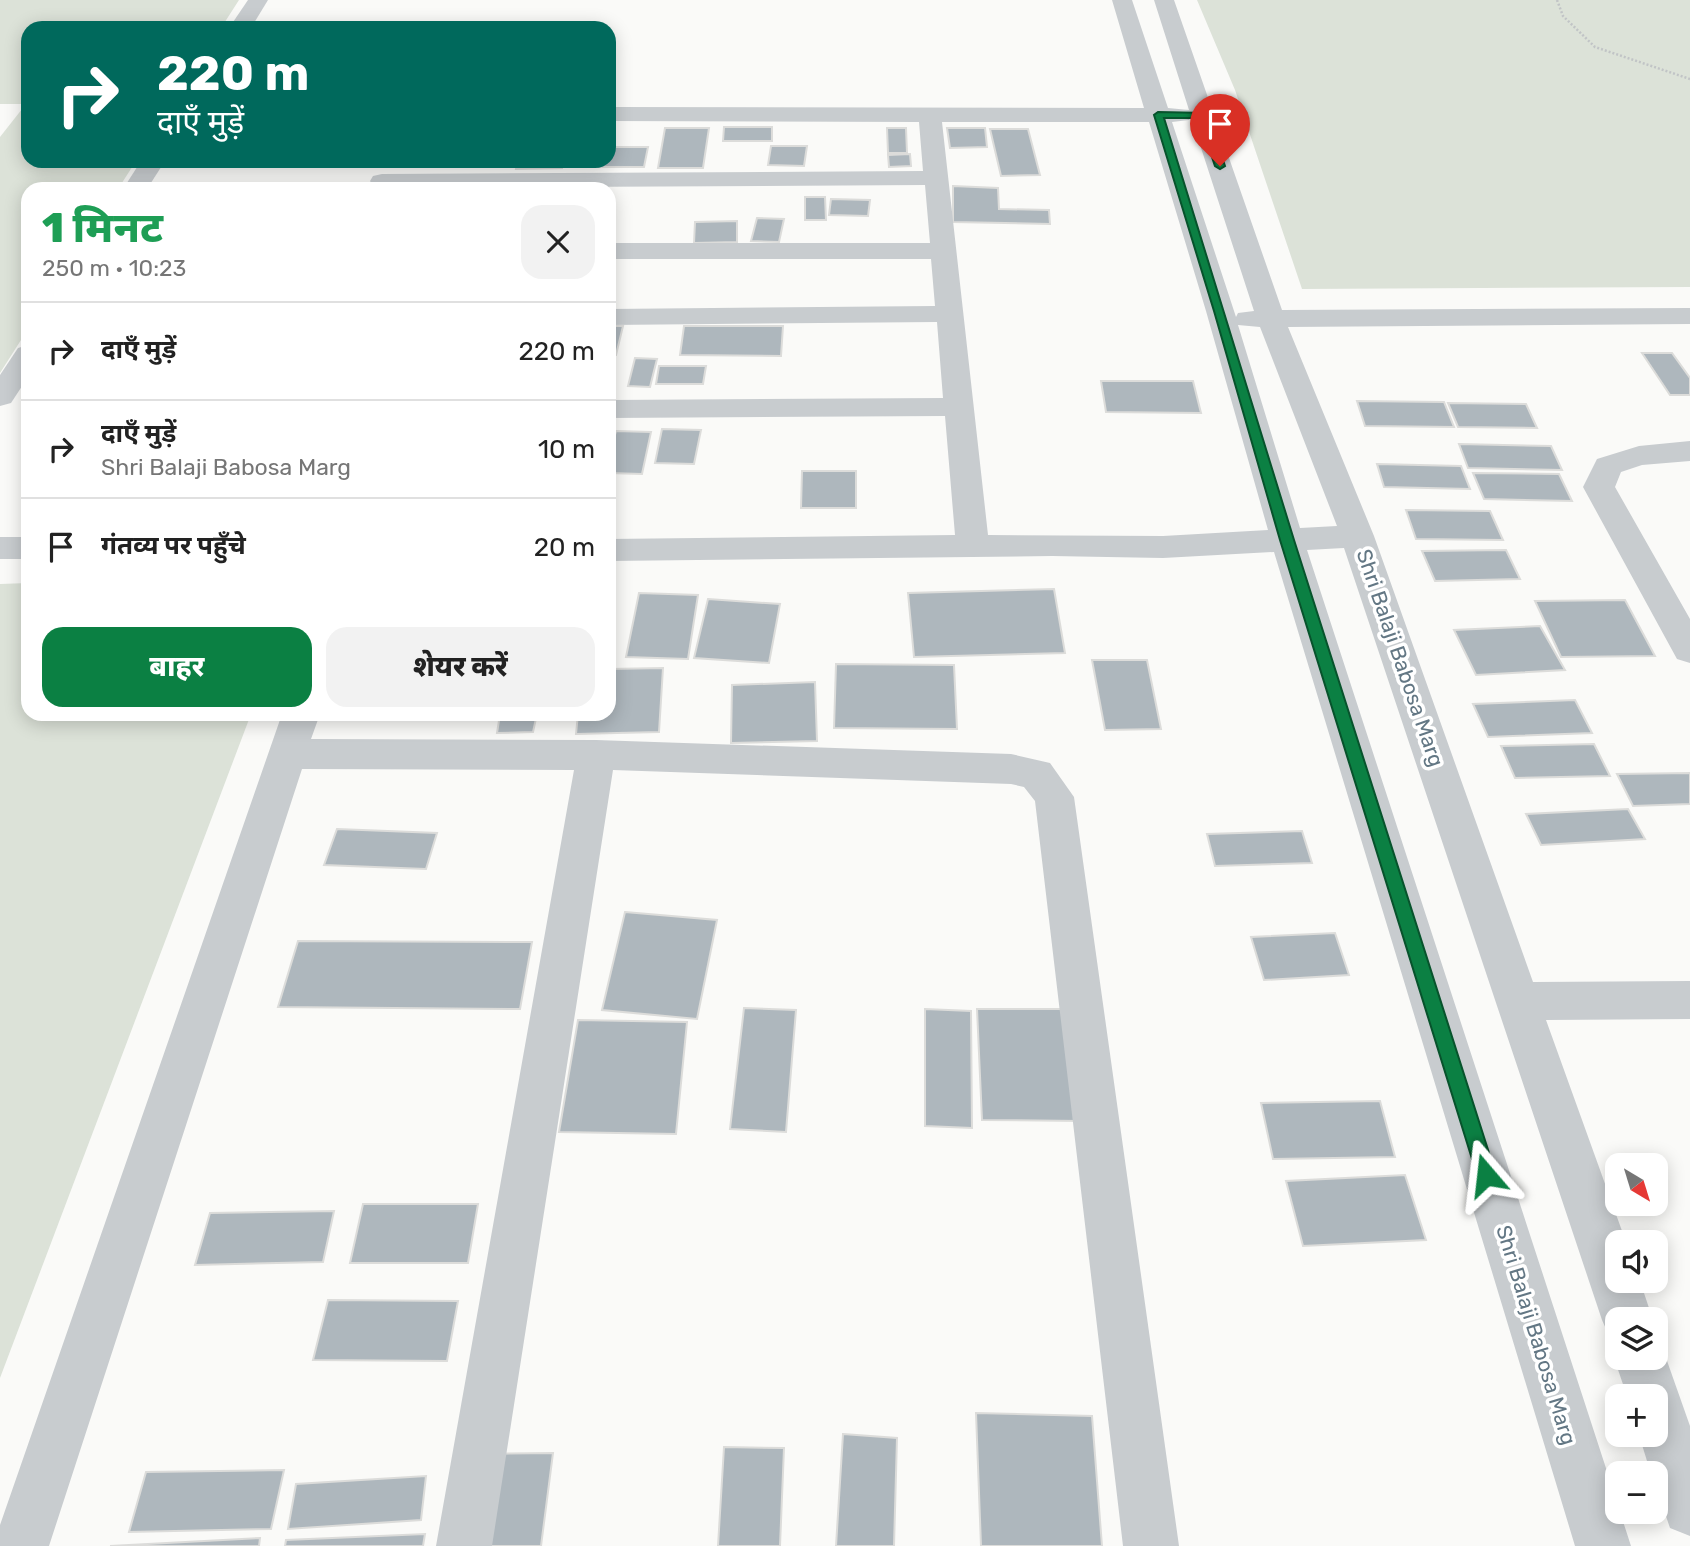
<!DOCTYPE html>
<html lang="hi">
<meta charset="utf-8">
<style>
:root{--surface:#fff;--page:#f2f2f2;--text:#222;--muted:#767676;--line:#e0e0e0;--accent:#0b8043}
body{margin:0;font-family:Rubik,"Noto Sans Devanagari",sans-serif;background:var(--page);color:var(--text);height:100vh;display:flex;flex-direction:column;font-size:26px;white-space:nowrap}
*{box-sizing:border-box;margin:0}
p{font-size:23px;color:var(--muted)}
.icon{flex:none;width:38px;height:38px;fill:none;stroke:currentColor;stroke-width:2;stroke-linecap:round;stroke-linejoin:round}
.map{position:relative;flex:1;overflow:hidden}
.details{position:absolute;left:21px;top:182px;width:595px;height:539px;display:flex;flex-direction:column;background:var(--surface);border-radius:21px;box-shadow:0 4px 18px #0003}
.details>*{flex:none}
.top-card{position:absolute;left:21px;top:21px;width:595px;height:147px;border-radius:21px;box-shadow:0 4px 18px #0003;background:#00695c;color:#fff;overflow:hidden}
.needle{width:46px;rotate:142deg}
.buttons{position:absolute;left:1605px;top:1153px;display:grid;gap:14px}
.buttons a{display:grid;place-items:center;width:63px;height:63px;border-radius:14px;background:var(--surface);box-shadow:0 4px 18px #0003;font-size:35px}
.pin{position:absolute;display:grid;place-items:center;width:60px;height:60px;color:#fff;margin:-72px -30px;border-radius:50% 50% 50% 0;rotate:-45deg;box-shadow:0 0 7px #0007}
.pin .icon{rotate:45deg}
.me{position:absolute;width:77px;margin:-38px;rotate:343deg;stroke-linejoin:round;filter:drop-shadow(0 0 5px #0008)}
.turn{display:flex;align-items:center;gap:24px;height:147px;padding:0 21px;font-size:32px}
.turn .icon{width:91px;height:91px;stroke-width:2.5}
.turn b{display:block;font-size:49px;line-height:60px}
.round{display:grid;place-items:center;flex:none;width:74px;height:74px;border-radius:21px;background:var(--page)}
.summary{display:flex;align-items:center;justify-content:space-between;height:119px;padding:0 21px}
h1{font-size:42px;font-weight:800;line-height:52px;color:#1e9e55}
.cta{display:flex;gap:14px;margin-top:auto;padding:14px 21px}
.cta a{flex:1;height:80px;border-radius:21px;background:var(--accent);color:#fff;font-size:28px;font-weight:800;line-height:80px;text-align:center}
.cta a+a{background:var(--page);color:var(--text)}
ul{padding:0;list-style:none}
li{display:flex;align-items:center;gap:21px;height:98px;padding:0 21px;border-top:2px solid var(--line)}
li div{flex:1}
li b{display:block;font-size:26px}
li em{font-style:normal}
.map>svg:first-child{display:block}
.green{fill:#dce2d8}
.building{fill:#aeb7bd;stroke:#dcdcda;stroke-width:2}
.lines{fill:none;stroke-linecap:round;stroke-linejoin:round}
.path{stroke:#c1c4c6;stroke-width:2.5;stroke-dasharray:2 2;stroke-linecap:butt}
.minor{fill:#c8cccf;fill-rule:evenodd}
.route{fill:#0b8043;stroke:#07532c;stroke-width:2}
.labels{text-anchor:middle;stroke-width:7;stroke-linejoin:round;paint-order:stroke}
.street-label{font-size:21px;fill:#637784;stroke:#fff}
</style>
<div class="map">
<svg width="1690" height="1546" viewBox="0 0 1690 1546">
<rect width="100%" height="100%" fill="#fafaf8"/>
<g class="green">
<polygon points="0,0 239,0 221,28 28,28 28,161 136,161 118,189 28,189 28,329 0,373 0,137 26,104 0,104"/>
<polygon points="1197,0 1690,0 1690,287 1302,289 1235,90"/>
<polygon points="28,583 28,714 251,714 0,1378 0,584"/>
</g>
<g class="building">
<polygon points="724,127 772,127 772,141 723,141"/>
<polygon points="665,128 709,128 703,168 658,168"/>
<polygon points="887,128 906,128 907,153 888,153"/>
<polygon points="947,128 985,128 987,147 950,148"/>
<polygon points="990,129 1028,129 1040,175 1001,176"/>
<polygon points="771,146 807,146 804,166 768,165"/>
<polygon points="609,147 648,147 644,167 594,167 595,161 609,161"/>
<polygon points="910,154 911,166 889,167 888,155"/>
<polygon points="271,161 318,161 316,165 269,166"/>
<polygon points="518,161 562,161 562,168 516,169"/>
<polygon points="953,186 998,188 999,209 1049,210 1050,224 953,222"/>
<polygon points="805,197 825,197 826,220 805,220"/>
<polygon points="831,199 870,200 868,216 829,215"/>
<polygon points="757,218 784,219 779,242 751,241"/>
<polygon points="737,221 737,242 694,243 695,222"/>
<polygon points="609,326 623,326 616,355 609,355"/>
<polygon points="684,326 783,326 781,356 680,355"/>
<polygon points="1642,353 1672,353 1690,378 1690,395 1670,395"/>
<polygon points="635,358 657,359 650,387 628,386"/>
<polygon points="659,366 706,366 703,384 656,384"/>
<polygon points="1101,381 1193,381 1201,413 1106,412"/>
<polygon points="1357,401 1444,402 1454,427 1365,426"/>
<polygon points="1448,403 1526,404 1537,428 1458,427"/>
<polygon points="662,429 701,430 694,464 655,463"/>
<polygon points="616,431 651,432 642,474 609,473 609,457"/>
<polygon points="1459,444 1551,446 1562,470 1468,468"/>
<polygon points="1377,464 1461,466 1470,489 1384,487"/>
<polygon points="802,471 856,471 856,508 801,508"/>
<polygon points="1473,473 1559,474 1572,501 1484,499"/>
<polygon points="1406,510 1490,511 1503,540 1416,539"/>
<polygon points="1506,550 1520,579 1435,581 1422,551"/>
<polygon points="1054,589 1065,653 914,657 908,593"/>
<polygon points="639,593 698,595 688,659 626,657"/>
<polygon points="708,599 780,604 769,663 694,658"/>
<polygon points="1625,600 1655,656 1561,657 1535,601"/>
<polygon points="1540,626 1565,670 1476,675 1454,630"/>
<polygon points="1092,660 1147,660 1161,729 1105,730"/>
<polygon points="836,664 954,665 957,729 834,728"/>
<polygon points="663,668 659,732 576,734 578,714 609,714 609,669"/>
<polygon points="815,682 817,741 731,743 732,685"/>
<polygon points="1575,700 1592,733 1488,737 1473,704"/>
<polygon points="500,714 537,714 533,732 497,733"/>
<polygon points="1594,744 1610,776 1515,778 1501,746"/>
<polygon points="1690,773 1690,804 1633,806 1617,774"/>
<polygon points="1628,809 1645,839 1541,845 1526,814"/>
<polygon points="337,829 437,833 426,869 324,865"/>
<polygon points="1302,831 1312,863 1215,866 1207,834"/>
<polygon points="625,912 717,920 697,1019 602,1010"/>
<polygon points="1335,933 1349,975 1264,980 1251,937"/>
<polygon points="298,941 532,942 520,1009 278,1007"/>
<polygon points="744,1008 796,1010 786,1132 730,1129"/>
<polygon points="925,1009 971,1011 972,1128 925,1126"/>
<polygon points="977,1009 1069,1009 1080,1121 982,1120"/>
<polygon points="578,1020 687,1022 676,1134 559,1132"/>
<polygon points="1380,1101 1395,1157 1273,1159 1261,1103"/>
<polygon points="1405,1175 1426,1240 1303,1246 1286,1181"/>
<polygon points="363,1204 478,1204 468,1263 350,1263"/>
<polygon points="334,1211 323,1262 195,1265 210,1213"/>
<polygon points="328,1300 458,1301 447,1361 313,1360"/>
<polygon points="976,1413 1092,1416 1102,1546 981,1546"/>
<polygon points="843,1434 897,1438 894,1546 836,1546"/>
<polygon points="724,1447 784,1448 780,1546 718,1546"/>
<polygon points="553,1453 541,1546 466,1546 480,1454"/>
<polygon points="284,1470 271,1529 129,1532 146,1472"/>
<polygon points="426,1476 421,1520 288,1529 296,1484"/>
<polygon points="425,1534 423,1546 285,1546 286,1540"/>
<polygon points="260,1538 259,1546 110,1546"/>
</g>
<g class="lines">
<polyline class="path" points="1557,0 1563,16 1595,47 1690,79"/>
<g class="minor">
<polygon points="248,0 268,0 251,28 229,28"/>
<path d="M 1112,0 L 1132,0 L 1168,108 L 1189,110 L 1154,0 L 1174,0 L 1282,310 L 1690,308 L 1690,324 L 1288,327 L 1374,536 L 1533,982 L 1690,981 L 1690,1019 L 1546,1020 L 1626,1242 L 1617,1242 L 1617,1281 L 1640,1281 L 1653,1320 L 1617,1320 L 1617,1341 L 1610,1338 L 1602,1320 L 1344,548 L 1307,550 L 1617,1502 L 1617,1512 L 1620,1512 L 1631,1546 L 1575,1546 L 1274,552 L 1163,558 L 1052,556 L 609,561 L 609,539 L 955,535 L 945,416 L 609,418 L 609,400 L 943,398 L 937,322 L 609,325 L 609,309 L 935,306 L 931,259 L 609,259 L 609,243 L 930,243 L 925,185 L 382,188 L 373,186 L 370,181 L 373,176 L 382,174 L 923,171 L 919,122 L 609,121 L 609,107 L 1144,108 ZM 1191,117 L 1254,311 L 1238,313 L 1236,317 L 1172,122 L 1189,120 ZM 942,122 L 1149,122 L 1206,311 L 1268,530 L 1163,536 L 988,535 ZM 1238,325 L 1260,327 L 1337,526 L 1300,528 Z"/>
<polygon points="141,161 165,161 147,189 123,189"/>
<polygon points="28,345 28,377 11,403 0,406 0,375 18,348"/>
<polygon points="1690,441 1690,461 1642,465 1621,472 1615,487 1690,619 1690,663 1677,659 1583,487 1597,459 1639,446"/>
<rect x="0" y="537" width="28" height="22"/>
<polygon points="282,714 320,714 311,739 596,740 1011,754 1050,763 1074,797 1179,1546 1123,1546 1035,801 1024,787 1011,784 613,770 492,1546 436,1546 574,770 302,769 49,1546 0,1546 0,1525"/>
<polygon points="1656,1338 1666,1358 1690,1426 1690,1536 1670,1528 1656,1487 1656,1474 1651,1474 1639,1435 1656,1435 1656,1396 1627,1396 1614,1358 1617,1351 1617,1358 1656,1358"/>
</g>
</g>
<polygon class="route" points="1158,112 1207,113 1225,166 1220,169 1215,166 1199,118 1164,118 1294,540 1496,1175 1493,1182 1486,1185 1479,1182 1477,1175 1280,540 1214,311 1154,115"/>
<g class="labels">
<g class="street-label">
<text transform="translate(1400 658) rotate(71)" y="7">Shri Balaji Babosa Marg</text>
<text transform="translate(1536 1335) rotate(73)" y="7">Shri Balaji Babosa Marg</text>
</g>
</g>
</svg>
<div class="buttons">
<a><svg class="needle" viewBox="-14 -14 28 28"><path d="M0-13l5 13h-10z" fill="#e53935"/><path d="M0 13l5-13h-10z" fill="#767676"/></svg></a>
<a><svg class="icon" aria-label="sound" viewBox="0 0 24 24"><path d="M4 9h4l5-4v14l-5-4H4zM17 9q2 3 0 6"/></svg></a>
<a><svg class="icon" aria-label="layers" viewBox="0 0 24 24"><path d="M12 4l9 5-9 5-9-5zM3 14l9 5 9-5"/></svg></a>
<a>+</a>
<a>−</a>
</div>
<div class="pin" style="left:1220px;top:166px;background:#d93025"><svg class="icon" aria-label="arrive" viewBox="0 0 24 24"><path d="M6 21V4h12l-3 4 3 4H6"/></svg></div>
<svg class="me" style="left:1486px;top:1175px" viewBox="-20 -20 40 40"><path d="M0-17L14 15 0 8-14 15z" fill="#0b8043" stroke="#fff" stroke-width="4"/></svg>
<div class="top-card">
<div class="turn"><svg class="icon" aria-label="right" viewBox="0 0 24 24"><path d="M7 20v-9h11M14 6l5 5-5 5"/></svg><div><b>220 m</b>दाएँ मुड़ें</div></div>
</div>
<section class="details">
<div class="summary"><div><h1>1 मिनट</h1><p>250 m · 10:23</p></div><a class="round"><svg class="icon" aria-label="close" viewBox="0 0 24 24"><path d="M6 6l12 12M18 6L6 18"/></svg></a></div>
<ul>
<li><svg class="icon" aria-label="right" viewBox="0 0 24 24"><path d="M7 20v-9h11M14 6l5 5-5 5"/></svg><div><b>दाएँ मुड़ें</b></div><em>220 m</em></li>
<li><svg class="icon" aria-label="right" viewBox="0 0 24 24"><path d="M7 20v-9h11M14 6l5 5-5 5"/></svg><div><b>दाएँ मुड़ें</b><p>Shri Balaji Babosa Marg</p></div><em>10 m</em></li>
<li><svg class="icon" aria-label="arrive" viewBox="0 0 24 24"><path d="M6 21V4h12l-3 4 3 4H6"/></svg><div><b>गंतव्य पर पहुँचे</b></div><em>20 m</em></li>
</ul>
<div class="cta"><a>बाहर</a><a>शेयर करें</a></div>
</section>
</div>
